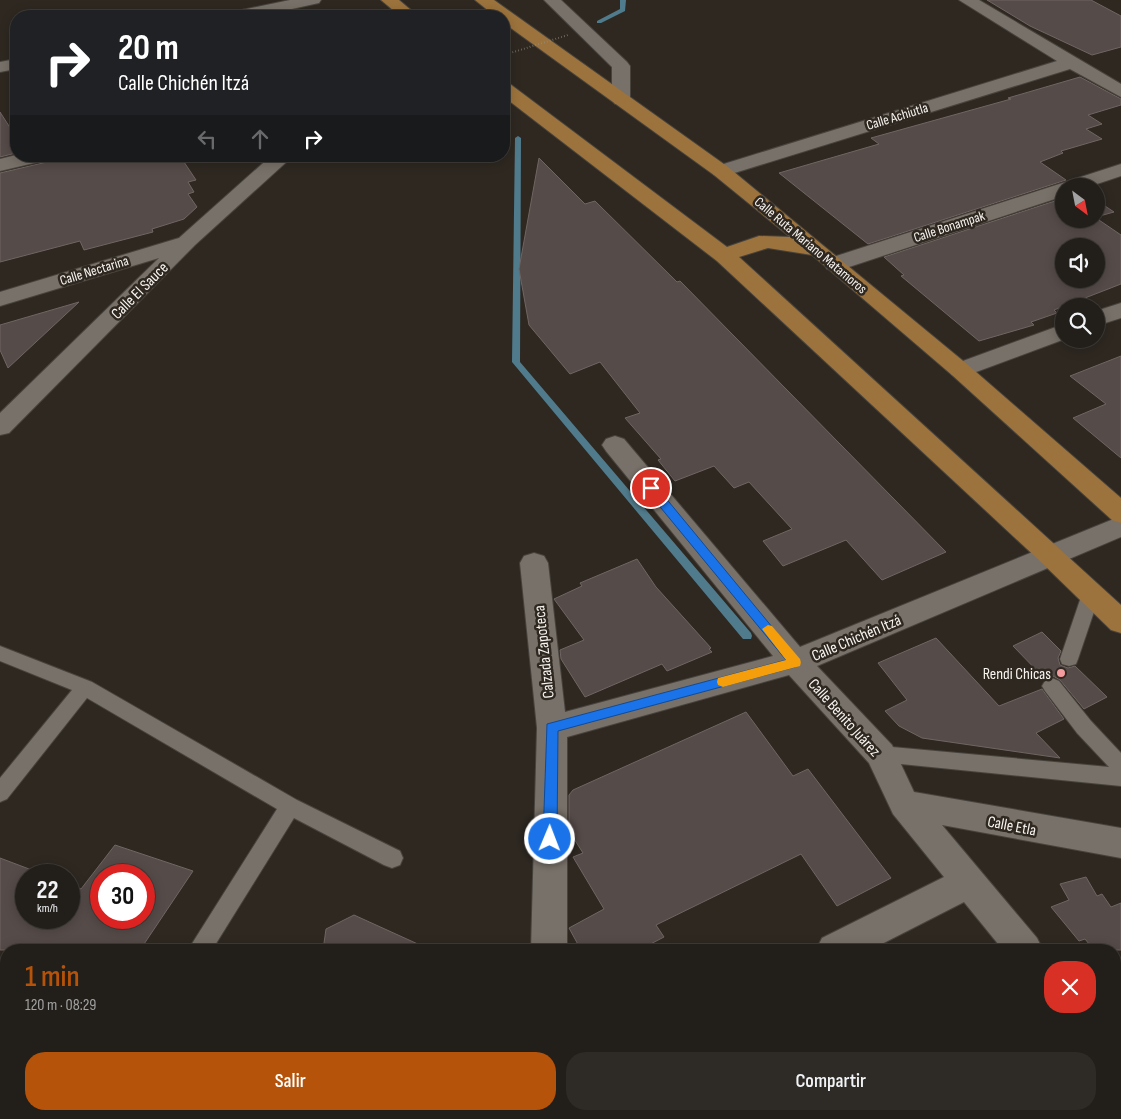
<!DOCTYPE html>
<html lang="es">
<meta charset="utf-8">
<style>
:root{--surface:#221e19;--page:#2e2b26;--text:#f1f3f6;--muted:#a2a2a2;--line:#3f3c38;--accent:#b45309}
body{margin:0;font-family:"Sofia Sans Condensed",sans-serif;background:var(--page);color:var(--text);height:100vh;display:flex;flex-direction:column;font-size:19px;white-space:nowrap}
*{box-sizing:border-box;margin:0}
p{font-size:16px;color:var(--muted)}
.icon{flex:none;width:28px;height:28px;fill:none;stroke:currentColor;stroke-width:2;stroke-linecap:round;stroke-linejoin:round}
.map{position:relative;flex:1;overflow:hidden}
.drawer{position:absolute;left:0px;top:944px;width:1121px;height:176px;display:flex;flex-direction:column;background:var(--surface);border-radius:20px 20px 0 0;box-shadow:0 2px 12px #0003,0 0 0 1px var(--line)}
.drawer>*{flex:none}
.guide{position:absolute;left:10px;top:10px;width:500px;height:152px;border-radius:20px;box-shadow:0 2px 12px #0003,0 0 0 1px var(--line);background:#202124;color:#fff;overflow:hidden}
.needle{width:32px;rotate:148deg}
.controls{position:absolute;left:1055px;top:178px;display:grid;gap:10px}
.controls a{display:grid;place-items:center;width:50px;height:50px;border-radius:50%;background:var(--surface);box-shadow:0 2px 12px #0003,0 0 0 1px var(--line);font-size:25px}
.speed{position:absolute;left:15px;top:864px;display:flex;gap:10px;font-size:25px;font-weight:700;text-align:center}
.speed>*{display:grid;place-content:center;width:65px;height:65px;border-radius:50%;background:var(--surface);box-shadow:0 2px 12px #0003,0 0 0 1px var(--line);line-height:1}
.speed small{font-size:12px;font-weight:400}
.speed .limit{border:8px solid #d22;background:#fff;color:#111}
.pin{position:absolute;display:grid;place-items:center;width:42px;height:42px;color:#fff;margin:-21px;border:2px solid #fff;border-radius:50%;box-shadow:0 1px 5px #0007}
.me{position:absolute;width:55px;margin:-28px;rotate:1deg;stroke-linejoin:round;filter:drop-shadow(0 0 4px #0008)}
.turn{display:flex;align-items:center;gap:18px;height:105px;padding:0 25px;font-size:22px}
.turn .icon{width:65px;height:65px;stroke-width:2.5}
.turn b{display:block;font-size:35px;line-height:42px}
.lanes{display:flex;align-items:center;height:48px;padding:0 25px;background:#0003;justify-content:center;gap:25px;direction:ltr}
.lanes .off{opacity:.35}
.round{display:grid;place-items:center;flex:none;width:52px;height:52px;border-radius:20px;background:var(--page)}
.summary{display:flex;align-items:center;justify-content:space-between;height:85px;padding:0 25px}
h1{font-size:30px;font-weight:600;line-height:38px;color:var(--accent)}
.cta{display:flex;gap:10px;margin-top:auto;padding:10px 25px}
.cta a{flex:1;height:58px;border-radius:20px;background:var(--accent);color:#fff;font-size:20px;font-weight:600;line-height:58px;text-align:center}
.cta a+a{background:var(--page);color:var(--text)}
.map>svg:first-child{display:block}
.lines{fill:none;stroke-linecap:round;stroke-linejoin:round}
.stream{fill:#507b8c;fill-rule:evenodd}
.building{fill:#554b49;stroke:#706563;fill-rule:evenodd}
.service-casing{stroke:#48433d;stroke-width:2}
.minor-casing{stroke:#48433d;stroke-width:2}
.tertiary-casing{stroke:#48433d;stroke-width:2}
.secondary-casing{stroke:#48433d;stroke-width:2}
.primary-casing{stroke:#48433d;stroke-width:2}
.service{fill:#787169;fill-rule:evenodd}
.minor{fill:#787169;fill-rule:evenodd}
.tertiary{fill:#787169;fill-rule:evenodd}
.secondary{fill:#787169;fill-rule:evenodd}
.primary{fill:#9c733c;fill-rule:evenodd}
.path-bridge{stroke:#96918b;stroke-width:2;stroke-dasharray:0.5 2.5;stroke-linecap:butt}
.route{fill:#1a73e8;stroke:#114b97}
.slow{fill:#f59e0b}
.poi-dot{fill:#f49b9f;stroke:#2e2821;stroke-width:2}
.labels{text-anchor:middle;stroke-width:5;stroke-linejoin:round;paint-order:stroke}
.far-street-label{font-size:14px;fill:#f8f4ef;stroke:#2e2821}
.street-label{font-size:16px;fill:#f8f4ef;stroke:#2e2821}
.poi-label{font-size:16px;fill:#f8f4ef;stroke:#2e2821;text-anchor:end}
</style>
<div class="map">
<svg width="1121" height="1119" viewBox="0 0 1121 1119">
<rect width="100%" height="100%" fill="#2e2821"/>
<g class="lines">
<g class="stream">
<polygon points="620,0 626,0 625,11 601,23 597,23 597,21 620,9"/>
<polygon points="518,136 521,138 520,362 751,633 752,636 751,639 743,639 512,362 515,138"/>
</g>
</g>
<g class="building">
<polygon points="987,0 1091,0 1121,16 1121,47 1092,55 1030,26"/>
<polygon points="1080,77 1121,99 1121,105 1088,115 1102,124 1086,129 1102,139 1061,151 1063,153 1040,162 1066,180 868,244 779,173 879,144 871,138 1011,99 1008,98"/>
<polygon points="0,112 16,137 16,153 0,157"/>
<polygon points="52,156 180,156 196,180 188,182 194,192 188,194 197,207 184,219 152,229 153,232 84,250 80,241 0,262 0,173 47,162"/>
<polygon points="539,158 585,204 595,201 677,282 680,281 946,552 882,580 846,540 783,566 763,541 792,529 749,482 734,488 714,466 675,481 658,460 661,459 625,418 640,413 600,362 570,374 529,325 519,269"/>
<path d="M 1064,198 L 1064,219 L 1096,218 L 1121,235 L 1121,284 L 1054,310 L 1057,313 L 1031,322 L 1034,325 L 979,341 L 901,276 L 904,275 L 884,257 ZM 1064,246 L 1096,246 L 1096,279 L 1064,279 Z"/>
<polygon points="1096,200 1114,212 1096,217"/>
<polygon points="79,302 8,368 0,350 0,325"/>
<polygon points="1121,356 1121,458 1073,418 1106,404 1070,376"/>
<polygon points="637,559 656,587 711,648 709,649 712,652 667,671 662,664 585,697 561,659 560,650 584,640 554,599 582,586 580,583"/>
<polygon points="1042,632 1061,651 1058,658 1060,665 1068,668 1075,666 1107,697 1084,709 1060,680 1053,676 1045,679 1013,646"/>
<polygon points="936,638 999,706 1042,689 1064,719 1036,733 1060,758 922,738 899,726 885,711 907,700 878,663"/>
<polygon points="746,712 793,776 808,769 891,878 837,906 801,854 656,925 664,937 639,950 581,950 569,928 604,909 573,857 583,853 569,831 569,795 573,790"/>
<path d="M 115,845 L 193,871 L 140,950 L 0,950 L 0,858 L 45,875 L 26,875 L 26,918 L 69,918 L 69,884 L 81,889 ZM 101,875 L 144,875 L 144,918 L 101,918 Z"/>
<polygon points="1086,877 1097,896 1102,894 1111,907 1121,903 1121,950 1094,950 1085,939 1079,941 1051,907 1069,900 1060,884"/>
<polygon points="354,915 431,950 323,950 326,929"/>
</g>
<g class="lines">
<defs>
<g id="service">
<polygon points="1091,587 1097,589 1100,594 1078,659 1076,664 1069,666 1062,664 1060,659 1082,594 1085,589"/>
<polygon points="0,646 92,682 297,800 400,851 403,858 400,865 392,868 384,865 294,818 212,950 188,950 277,809 87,698 7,799 0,802 0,778 72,690 0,661"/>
<polygon points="1052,678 1059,681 1091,721 1121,753 1121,786 881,762 874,760 871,754 874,748 881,746 1109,767 1077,733 1045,691 1042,686 1045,681"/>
<polygon points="82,1114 108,1114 106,1119 80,1119"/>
</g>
<g id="minor">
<polygon points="290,0 321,0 319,3 260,16 230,16 232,12"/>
<polygon points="959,0 979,0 1121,84 1121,97 1070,69 728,175 714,175 711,171 714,167 1057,61"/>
<polygon points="16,59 16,69 0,72 0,62"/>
<polygon points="1121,164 1121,176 1091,186 1064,186 1064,196 843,269 835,270 827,269 824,264 827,259"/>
<polygon points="1121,303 1121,318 1096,326 1096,311"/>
<polygon points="1064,324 1065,339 968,375 960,378 952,375 948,370 952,365"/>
<polygon points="615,436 624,439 800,647 1121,516 1121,537 817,666 892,745 914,792 1121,828 1121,858 942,825 1037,938 1043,950 1003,950 964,902 870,950 816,950 822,938 944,877 893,814 869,763 789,675 567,737 567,950 531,950 537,728 520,563 524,556 534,553 544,556 548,563 565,712 773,656 606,451 602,445 606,439"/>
<polygon points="1115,1041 1121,1044 1121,1087 1115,1084"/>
<rect x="529" y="1114" width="38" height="5"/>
</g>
<g id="tertiary">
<polygon points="16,155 16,156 50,156 47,160 0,171 0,159"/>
<polygon points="271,156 293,156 195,245 9,433 0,435 0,413 159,258 0,306 0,292 179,238"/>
</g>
<polygon id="secondary" points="544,0 561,0 627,62 630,66 630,100 627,104 615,104 612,100 612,67"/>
<g id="primary">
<polygon points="381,0 399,0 418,16 400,16"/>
<polygon points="475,0 494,0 728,167 968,365 1121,498 1121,523 1112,520 952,375 812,255 768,248 739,257 1121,605 1121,633 1111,630 1041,562 717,261 504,97 504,83 510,84 727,247 759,236 790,237 714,175 504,23 504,16 495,16"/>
</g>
</defs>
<use href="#service" class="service-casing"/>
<use href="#minor" class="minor-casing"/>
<use href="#tertiary" class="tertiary-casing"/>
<use href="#secondary" class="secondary-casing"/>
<use href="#primary" class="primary-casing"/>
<use href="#service" class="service"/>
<use href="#minor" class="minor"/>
<use href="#tertiary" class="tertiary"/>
<use href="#secondary" class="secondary"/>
<use href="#primary" class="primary"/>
<polyline class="path-bridge" points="504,55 568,35"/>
</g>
<polygon class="route" points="651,484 655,485 801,662 795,667 558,731 557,839 555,843 550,845 545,843 543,839 547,724 786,660 647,491 647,485"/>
<polygon class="slow" points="768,625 772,626 800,659 801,662 800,666 723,687 718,685 717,682 718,678 786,660 762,629"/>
<circle class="poi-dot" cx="1061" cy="673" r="5"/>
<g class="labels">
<g class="far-street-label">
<text transform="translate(897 116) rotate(-17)" y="5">Calle Achiutla</text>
<text transform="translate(949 226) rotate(-18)" y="5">Calle Bonampak</text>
<text transform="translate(811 245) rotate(40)" y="5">Calle Ruta Mariano Matamoros</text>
<text transform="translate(94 270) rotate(-17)" y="5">Calle Nectarina</text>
</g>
<g class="street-label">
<text transform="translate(139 290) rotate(-45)" y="6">Calle El Sauce</text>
<text transform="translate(856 637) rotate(-23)" y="6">Calle Chichén Itzá</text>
<text transform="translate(543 652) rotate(-96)" y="6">Calzada Zapoteca</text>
<text transform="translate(845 717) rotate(48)" y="6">Calle Benito Juárez</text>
<text transform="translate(1012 825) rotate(11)" y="6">Calle Etla</text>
</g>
<g class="poi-label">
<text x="1051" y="679">Rendi Chicas</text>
</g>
</g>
</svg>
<div class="controls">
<a><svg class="needle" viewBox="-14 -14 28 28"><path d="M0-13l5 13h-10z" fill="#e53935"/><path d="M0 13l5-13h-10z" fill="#a2a2a2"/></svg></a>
<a><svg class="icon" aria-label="sound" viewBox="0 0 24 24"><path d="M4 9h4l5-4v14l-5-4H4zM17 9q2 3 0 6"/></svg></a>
<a><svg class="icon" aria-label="search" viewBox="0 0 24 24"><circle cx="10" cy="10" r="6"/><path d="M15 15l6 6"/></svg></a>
</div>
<div class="speed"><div>22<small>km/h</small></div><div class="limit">30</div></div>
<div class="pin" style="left:651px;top:488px;background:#d93025"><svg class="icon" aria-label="arrive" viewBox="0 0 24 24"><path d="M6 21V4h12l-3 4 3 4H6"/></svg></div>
<svg class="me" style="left:550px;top:839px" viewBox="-20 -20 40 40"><circle r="17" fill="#1a73e8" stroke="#fff" stroke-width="3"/><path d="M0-11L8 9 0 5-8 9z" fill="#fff"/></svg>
<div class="guide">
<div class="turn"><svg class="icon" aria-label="right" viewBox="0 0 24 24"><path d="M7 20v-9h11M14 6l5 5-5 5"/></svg><div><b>20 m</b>Calle Chichén Itzá</div></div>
<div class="lanes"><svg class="icon off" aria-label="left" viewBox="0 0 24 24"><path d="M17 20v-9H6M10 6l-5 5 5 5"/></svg><svg class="icon off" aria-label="ahead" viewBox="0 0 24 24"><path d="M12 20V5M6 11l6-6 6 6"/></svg><svg class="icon" aria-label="right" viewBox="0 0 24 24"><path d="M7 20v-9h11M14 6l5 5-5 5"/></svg></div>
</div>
<section class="drawer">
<div class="summary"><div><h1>1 min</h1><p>120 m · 08:29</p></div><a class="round" style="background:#d93025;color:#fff"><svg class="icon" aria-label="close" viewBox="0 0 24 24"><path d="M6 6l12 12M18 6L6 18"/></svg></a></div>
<div class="cta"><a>Salir</a><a>Compartir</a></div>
</section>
</div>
